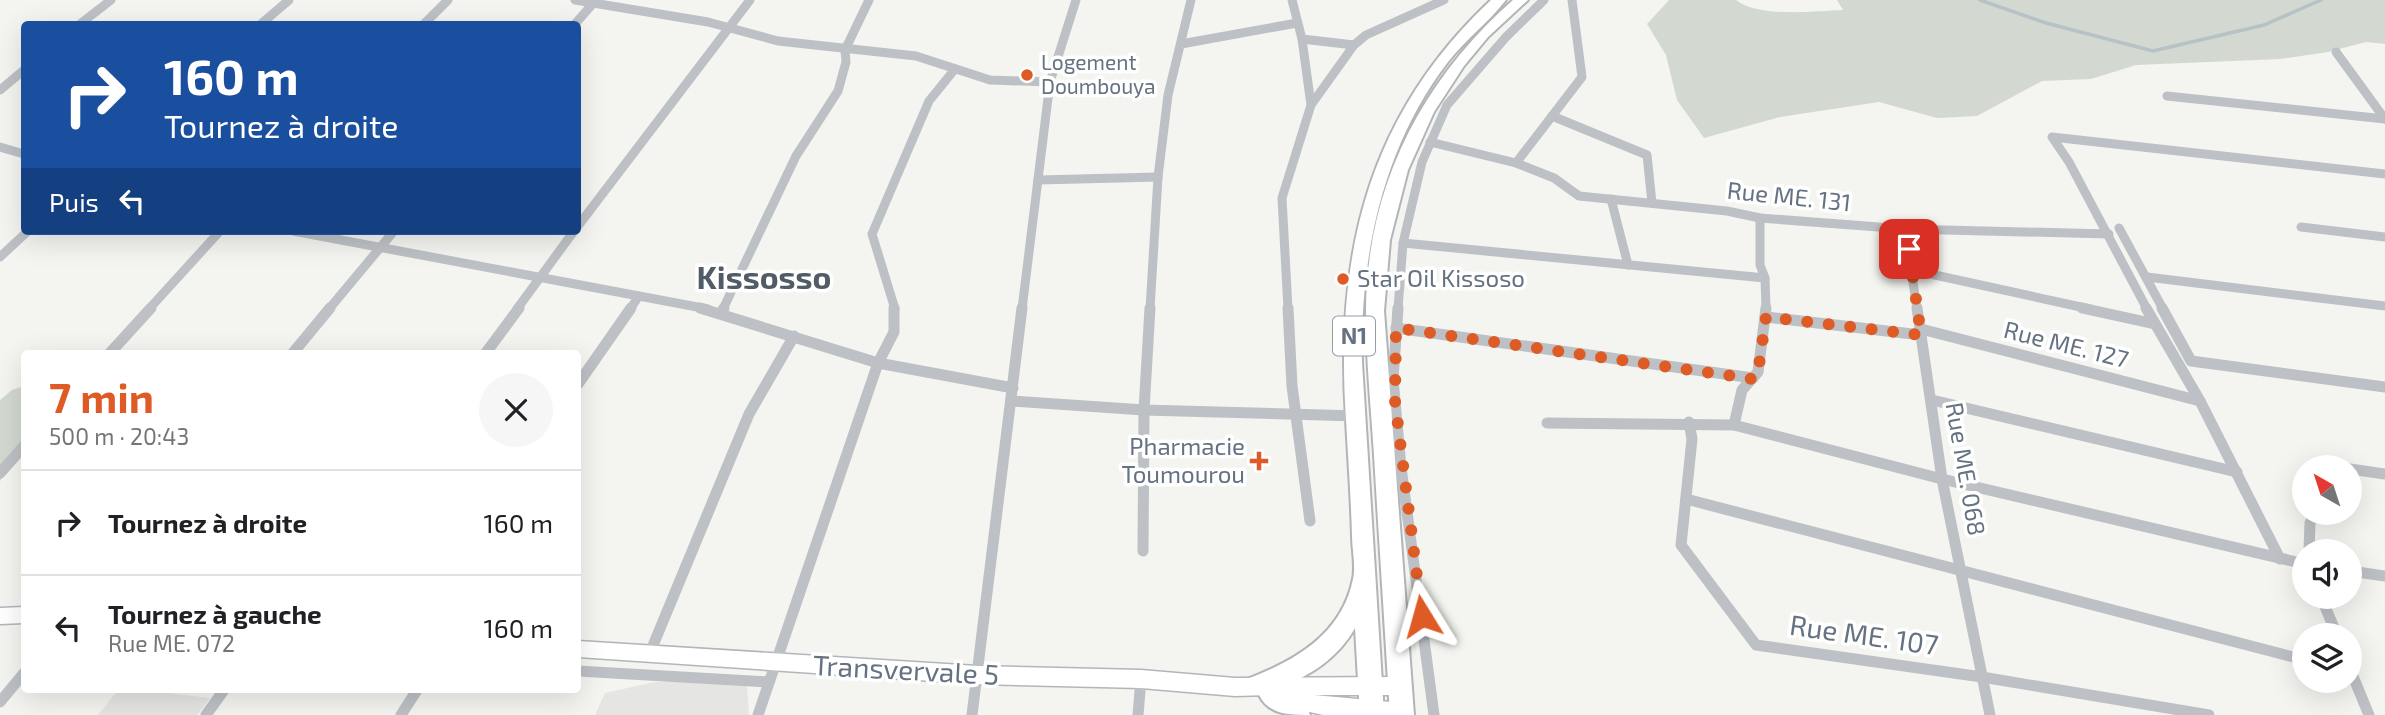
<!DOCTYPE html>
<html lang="fr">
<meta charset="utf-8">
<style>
:root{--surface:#fff;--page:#f6f6f6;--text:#202124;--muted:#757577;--line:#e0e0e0;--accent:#de5b26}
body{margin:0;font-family:"Exo 2",sans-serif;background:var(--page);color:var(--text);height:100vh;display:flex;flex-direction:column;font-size:26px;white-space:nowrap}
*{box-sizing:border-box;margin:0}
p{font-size:23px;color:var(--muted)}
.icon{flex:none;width:38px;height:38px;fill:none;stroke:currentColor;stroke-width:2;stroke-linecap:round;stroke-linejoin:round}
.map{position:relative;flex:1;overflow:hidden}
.drawer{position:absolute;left:21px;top:350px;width:560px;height:343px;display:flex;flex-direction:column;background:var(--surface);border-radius:7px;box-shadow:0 7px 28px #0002}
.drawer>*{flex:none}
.hud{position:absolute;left:21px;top:21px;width:560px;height:214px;border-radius:7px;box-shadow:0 7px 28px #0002;background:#1a4fa0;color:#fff;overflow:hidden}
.needle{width:46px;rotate:321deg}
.buttons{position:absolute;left:2292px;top:455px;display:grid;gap:14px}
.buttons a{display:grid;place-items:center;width:70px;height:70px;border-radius:50%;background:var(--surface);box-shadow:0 7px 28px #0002;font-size:35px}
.pin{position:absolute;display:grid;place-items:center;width:60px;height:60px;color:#fff;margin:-30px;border-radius:14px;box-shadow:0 4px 10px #0006}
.me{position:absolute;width:77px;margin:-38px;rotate:352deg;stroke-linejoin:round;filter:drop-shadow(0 0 5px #0008)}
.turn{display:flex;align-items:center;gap:24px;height:147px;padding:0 28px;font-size:32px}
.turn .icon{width:91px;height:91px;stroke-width:2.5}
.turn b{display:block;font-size:49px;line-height:60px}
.then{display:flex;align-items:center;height:66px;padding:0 28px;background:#0003;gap:14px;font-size:26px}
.round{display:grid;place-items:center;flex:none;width:74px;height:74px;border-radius:37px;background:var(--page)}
.headline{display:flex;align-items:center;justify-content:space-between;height:119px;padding:0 28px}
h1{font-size:42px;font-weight:700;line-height:52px;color:var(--accent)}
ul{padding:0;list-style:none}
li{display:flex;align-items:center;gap:21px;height:105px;padding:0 28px;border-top:2px solid var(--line)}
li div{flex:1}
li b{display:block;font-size:26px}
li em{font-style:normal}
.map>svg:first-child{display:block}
.built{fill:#e5e6e4}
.green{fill:#d3d9d0}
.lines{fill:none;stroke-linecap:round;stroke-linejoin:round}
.stream{stroke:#b7c2c7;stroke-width:3.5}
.secondary-casing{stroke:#b2b6bb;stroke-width:3}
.trunk-casing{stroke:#b2b5b8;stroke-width:4}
.minor-far1{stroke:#bdc0c4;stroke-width:9}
.minor{stroke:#bdc0c4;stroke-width:11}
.secondary{fill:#fff;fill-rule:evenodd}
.trunk{fill:#fff;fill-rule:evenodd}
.route{stroke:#de5b26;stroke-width:12;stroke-dasharray:0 21.6}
.poi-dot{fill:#de5b26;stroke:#fff;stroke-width:2.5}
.labels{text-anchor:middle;stroke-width:7;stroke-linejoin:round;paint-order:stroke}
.far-poi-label{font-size:21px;fill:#647281;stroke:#fff;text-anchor:start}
.shield{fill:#fff;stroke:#929ca7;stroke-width:2}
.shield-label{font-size:23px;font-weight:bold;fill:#647281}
.street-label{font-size:24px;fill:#647281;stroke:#fff}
.poi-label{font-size:24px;fill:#647281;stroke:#fff;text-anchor:start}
.near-street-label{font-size:28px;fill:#647281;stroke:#fff}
.district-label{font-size:32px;font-weight:bold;fill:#525c66;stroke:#fff}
</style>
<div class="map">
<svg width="2385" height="715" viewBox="0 0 2385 715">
<rect width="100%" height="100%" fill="#f4f4f0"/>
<g class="built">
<polygon points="705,681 747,686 749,715 595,715 605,693 655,682"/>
<polygon points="118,690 141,690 210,698 197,715 98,715"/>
</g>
<g class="green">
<path d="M 1669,0 L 1736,0 C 1757,18 1816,11 1843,10 L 1837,0 L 2385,0 L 2385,44 L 2366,42 L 2328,52 L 2280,59 L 2136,65 L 2091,79 L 2042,81 L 1977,116 L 1937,118 L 1879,102 L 1780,117 L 1704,138 L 1677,100 L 1666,55 L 1647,24 Z"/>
<polygon points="24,386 24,439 9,455 12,466 0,481 0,400 12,390"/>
</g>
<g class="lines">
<polyline class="stream" points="1980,0 2046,23 2153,51 2264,25 2321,0"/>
<defs>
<g id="secondary">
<polygon points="24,607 24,623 0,624 0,608"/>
<polygon points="578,641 978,666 1141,670 1235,678 1400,677 1407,680 1410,686 1407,692 1400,695 1314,695 1402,703 1409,706 1412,712 1411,715 1323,715 1279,705 1272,702 1269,695 1235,696 1141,688 978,684 578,657"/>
</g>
<g id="trunk">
<path d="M 1491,0 L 1506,0 C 1489,22 1465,40 1448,62 C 1382,148 1360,257 1362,363 L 1384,715 L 1360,715 L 1355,628 C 1338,658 1311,675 1280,688 L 1307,707 L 1310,715 C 1289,715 1269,715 1259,695 L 1247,693 L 1243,686 L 1247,679 C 1295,661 1342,634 1353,579 C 1356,566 1352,549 1352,536 C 1351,497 1348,458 1346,419 C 1335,255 1367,116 1491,0 Z"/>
<path d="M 1513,0 L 1528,0 L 1488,37 L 1464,66 L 1434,112 L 1408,170 L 1390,240 L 1384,311 L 1414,715 L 1390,715 C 1385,628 1379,542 1374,455 C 1371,408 1366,359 1366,312 C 1366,188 1421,81 1513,0 Z"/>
</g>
</defs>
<use href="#secondary" class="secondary-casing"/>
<use href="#trunk" class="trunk-casing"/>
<g class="minor-far1">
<polyline points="575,0 708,22 778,41 916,56 990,80 1050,82"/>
<polyline points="80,24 111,0"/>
<polyline points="261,24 289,0"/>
<polyline points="424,24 448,0"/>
<polyline points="575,24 596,0"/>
<polyline points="1302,39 1354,45"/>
<polyline points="1181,44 1297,23"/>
<polyline points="2336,52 2385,119"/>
<polyline points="0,90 24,70"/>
<polyline points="2167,96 2385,119"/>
<polyline points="1311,105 1354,45 1366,35 1444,0"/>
<polyline points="1552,116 1647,155 1652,203"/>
<polyline points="1430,142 1516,163 1582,77 1572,0"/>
<polyline points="0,147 24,154"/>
<polyline points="1516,163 1554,178 1579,196 1727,211 1760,218 1905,229 2109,234"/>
<polyline points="1038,180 1158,177"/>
<polyline points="1611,199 1628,265"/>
<polyline points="1760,218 1760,265 1765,278 1766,309"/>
<polyline points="578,226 750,0"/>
<polyline points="2301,227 2385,237"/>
<polyline points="2119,228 2163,309"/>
<polyline points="1905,229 1917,309"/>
<polyline points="293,231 708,309"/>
<polyline points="1403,243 1765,278"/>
<polyline points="0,257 28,231"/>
<polyline points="1912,270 2090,309"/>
<polyline points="2147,277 2385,306"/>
<polyline points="149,309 220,231"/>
<polyline points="329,309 394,231"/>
<polyline points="517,309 574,231"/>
<polyline points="630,309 639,296"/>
<polyline points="723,309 796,156 838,91 846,62 845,50 869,0"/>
<polyline points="895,309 872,234 929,101 955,69"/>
<polyline points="1022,309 1050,82 1076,0"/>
<polyline points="1150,309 1158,177 1168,95 1191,0"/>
<polyline points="1288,309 1282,198 1311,105 1302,39 1292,0"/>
<polyline points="1398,309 1403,243 1422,162 1447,105 1506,37 1544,0"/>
<polyline points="2147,309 2069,162 2052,137 2385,174"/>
</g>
<g class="minor">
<polyline points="700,308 878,363 1013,388"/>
<polyline points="1288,308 1292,386 1310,521"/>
<polyline points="1398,308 1393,379 1401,467 1434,715"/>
<polyline points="1917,308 1942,479 1990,715"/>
<polyline points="2082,308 2155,324"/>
<polyline points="2146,308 2200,401 2280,559"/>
<polyline points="2162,308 2191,361 2385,387"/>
<polyline points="721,313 724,308"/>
<polyline points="1766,317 1921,335"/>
<polyline points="1396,328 1753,378"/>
<polyline points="1921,329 2200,401"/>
<polyline points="109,354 151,308"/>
<polyline points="292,354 330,308"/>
<polyline points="485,354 519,308"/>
<polyline points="578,384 631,308"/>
<polyline points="1932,400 2237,472"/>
<polyline points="1011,401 1144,410 1357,416"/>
<polyline points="1689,422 1692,439 1681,545 1756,645 1982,677 2209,715"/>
<polyline points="1547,423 1734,425 1942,479 2305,564"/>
<polyline points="1734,425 1742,390 1758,372 1766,308"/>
<polyline points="2350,469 2385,474"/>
<polyline points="0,473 24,446"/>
<polyline points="1686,499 2305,660"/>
<polyline points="1143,551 1144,410 1150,308"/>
<polyline points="2309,551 2310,523 2315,513"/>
<polyline points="2350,571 2385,576"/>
<polyline points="2321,597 2337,635"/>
<polyline points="649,655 749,414 794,336"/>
<polyline points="2350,669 2369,715"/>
<polyline points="578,671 769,682"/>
<polyline points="0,702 24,673"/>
<polyline points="206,715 224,690"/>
<polyline points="401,715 417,690"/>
<polyline points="758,715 878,363 894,332 894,308"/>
<polyline points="972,715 1022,308"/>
<polyline points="1138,715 1141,679"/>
</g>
<use href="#secondary" class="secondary"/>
<use href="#trunk" class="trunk"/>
</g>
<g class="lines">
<polyline class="route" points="1422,616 1395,401 1396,328 1753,379 1758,372 1766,317 1921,335 1909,249"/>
</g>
<g class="poi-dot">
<circle cx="1027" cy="75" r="7"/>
<circle cx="1343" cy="279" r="7"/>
<path d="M1255.5 450.5h7v7h7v7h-7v7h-7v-7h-7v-7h7z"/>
</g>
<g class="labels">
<g class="far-poi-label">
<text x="1041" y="70">Logement<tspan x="1041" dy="24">Doumbouya</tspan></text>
</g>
<rect class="shield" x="1333" y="316.5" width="42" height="39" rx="5"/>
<g class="shield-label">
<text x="1354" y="344">N1</text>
</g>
<g class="street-label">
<text transform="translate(1789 197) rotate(6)" y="8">Rue ME. 131</text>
<text transform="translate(2066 345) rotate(14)" y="8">Rue ME. 127</text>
<text transform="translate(1965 469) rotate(80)" y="8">Rue ME. 068</text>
</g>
<g class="poi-label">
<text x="1357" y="287">Star Oil Kissoso</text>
<text x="1245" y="455" text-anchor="end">Pharmacie<tspan x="1245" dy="28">Toumourou</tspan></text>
</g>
<g class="near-street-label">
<text transform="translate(1864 635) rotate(8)" y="10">Rue ME. 107</text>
<text transform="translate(906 670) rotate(3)" y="10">Transvervale 5</text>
</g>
<g class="district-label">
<text x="764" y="289">Kissosso</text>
</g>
</g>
</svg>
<div class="buttons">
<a><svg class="needle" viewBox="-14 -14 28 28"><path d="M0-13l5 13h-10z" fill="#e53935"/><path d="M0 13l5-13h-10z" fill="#757577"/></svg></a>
<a><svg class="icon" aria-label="sound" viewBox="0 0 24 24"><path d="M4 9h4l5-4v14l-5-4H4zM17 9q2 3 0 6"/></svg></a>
<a><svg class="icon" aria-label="layers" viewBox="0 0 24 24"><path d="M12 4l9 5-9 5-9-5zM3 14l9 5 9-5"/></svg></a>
</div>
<div class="pin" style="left:1909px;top:249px;background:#d93025"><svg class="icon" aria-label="arrive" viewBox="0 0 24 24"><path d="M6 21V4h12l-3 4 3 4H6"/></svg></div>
<svg class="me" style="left:1422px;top:616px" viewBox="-20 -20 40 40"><path d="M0-17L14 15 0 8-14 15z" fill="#de5b26" stroke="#fff" stroke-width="4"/></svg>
<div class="hud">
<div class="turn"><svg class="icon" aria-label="right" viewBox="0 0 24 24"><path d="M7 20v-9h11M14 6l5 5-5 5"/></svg><div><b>160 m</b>Tournez à droite</div></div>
<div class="then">Puis<svg class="icon" aria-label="left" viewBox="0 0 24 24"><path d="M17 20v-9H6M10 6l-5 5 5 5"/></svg></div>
</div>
<section class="drawer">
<div class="headline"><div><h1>7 min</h1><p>500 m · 20:43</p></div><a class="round"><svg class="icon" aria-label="close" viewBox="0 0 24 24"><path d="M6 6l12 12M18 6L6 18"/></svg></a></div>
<ul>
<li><svg class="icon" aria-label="right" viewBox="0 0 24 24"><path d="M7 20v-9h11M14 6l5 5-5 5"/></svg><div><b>Tournez à droite</b></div><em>160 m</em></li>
<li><svg class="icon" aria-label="left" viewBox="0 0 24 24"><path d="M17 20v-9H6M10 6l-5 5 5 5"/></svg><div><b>Tournez à gauche</b><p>Rue ME. 072</p></div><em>160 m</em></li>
</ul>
</section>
</div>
